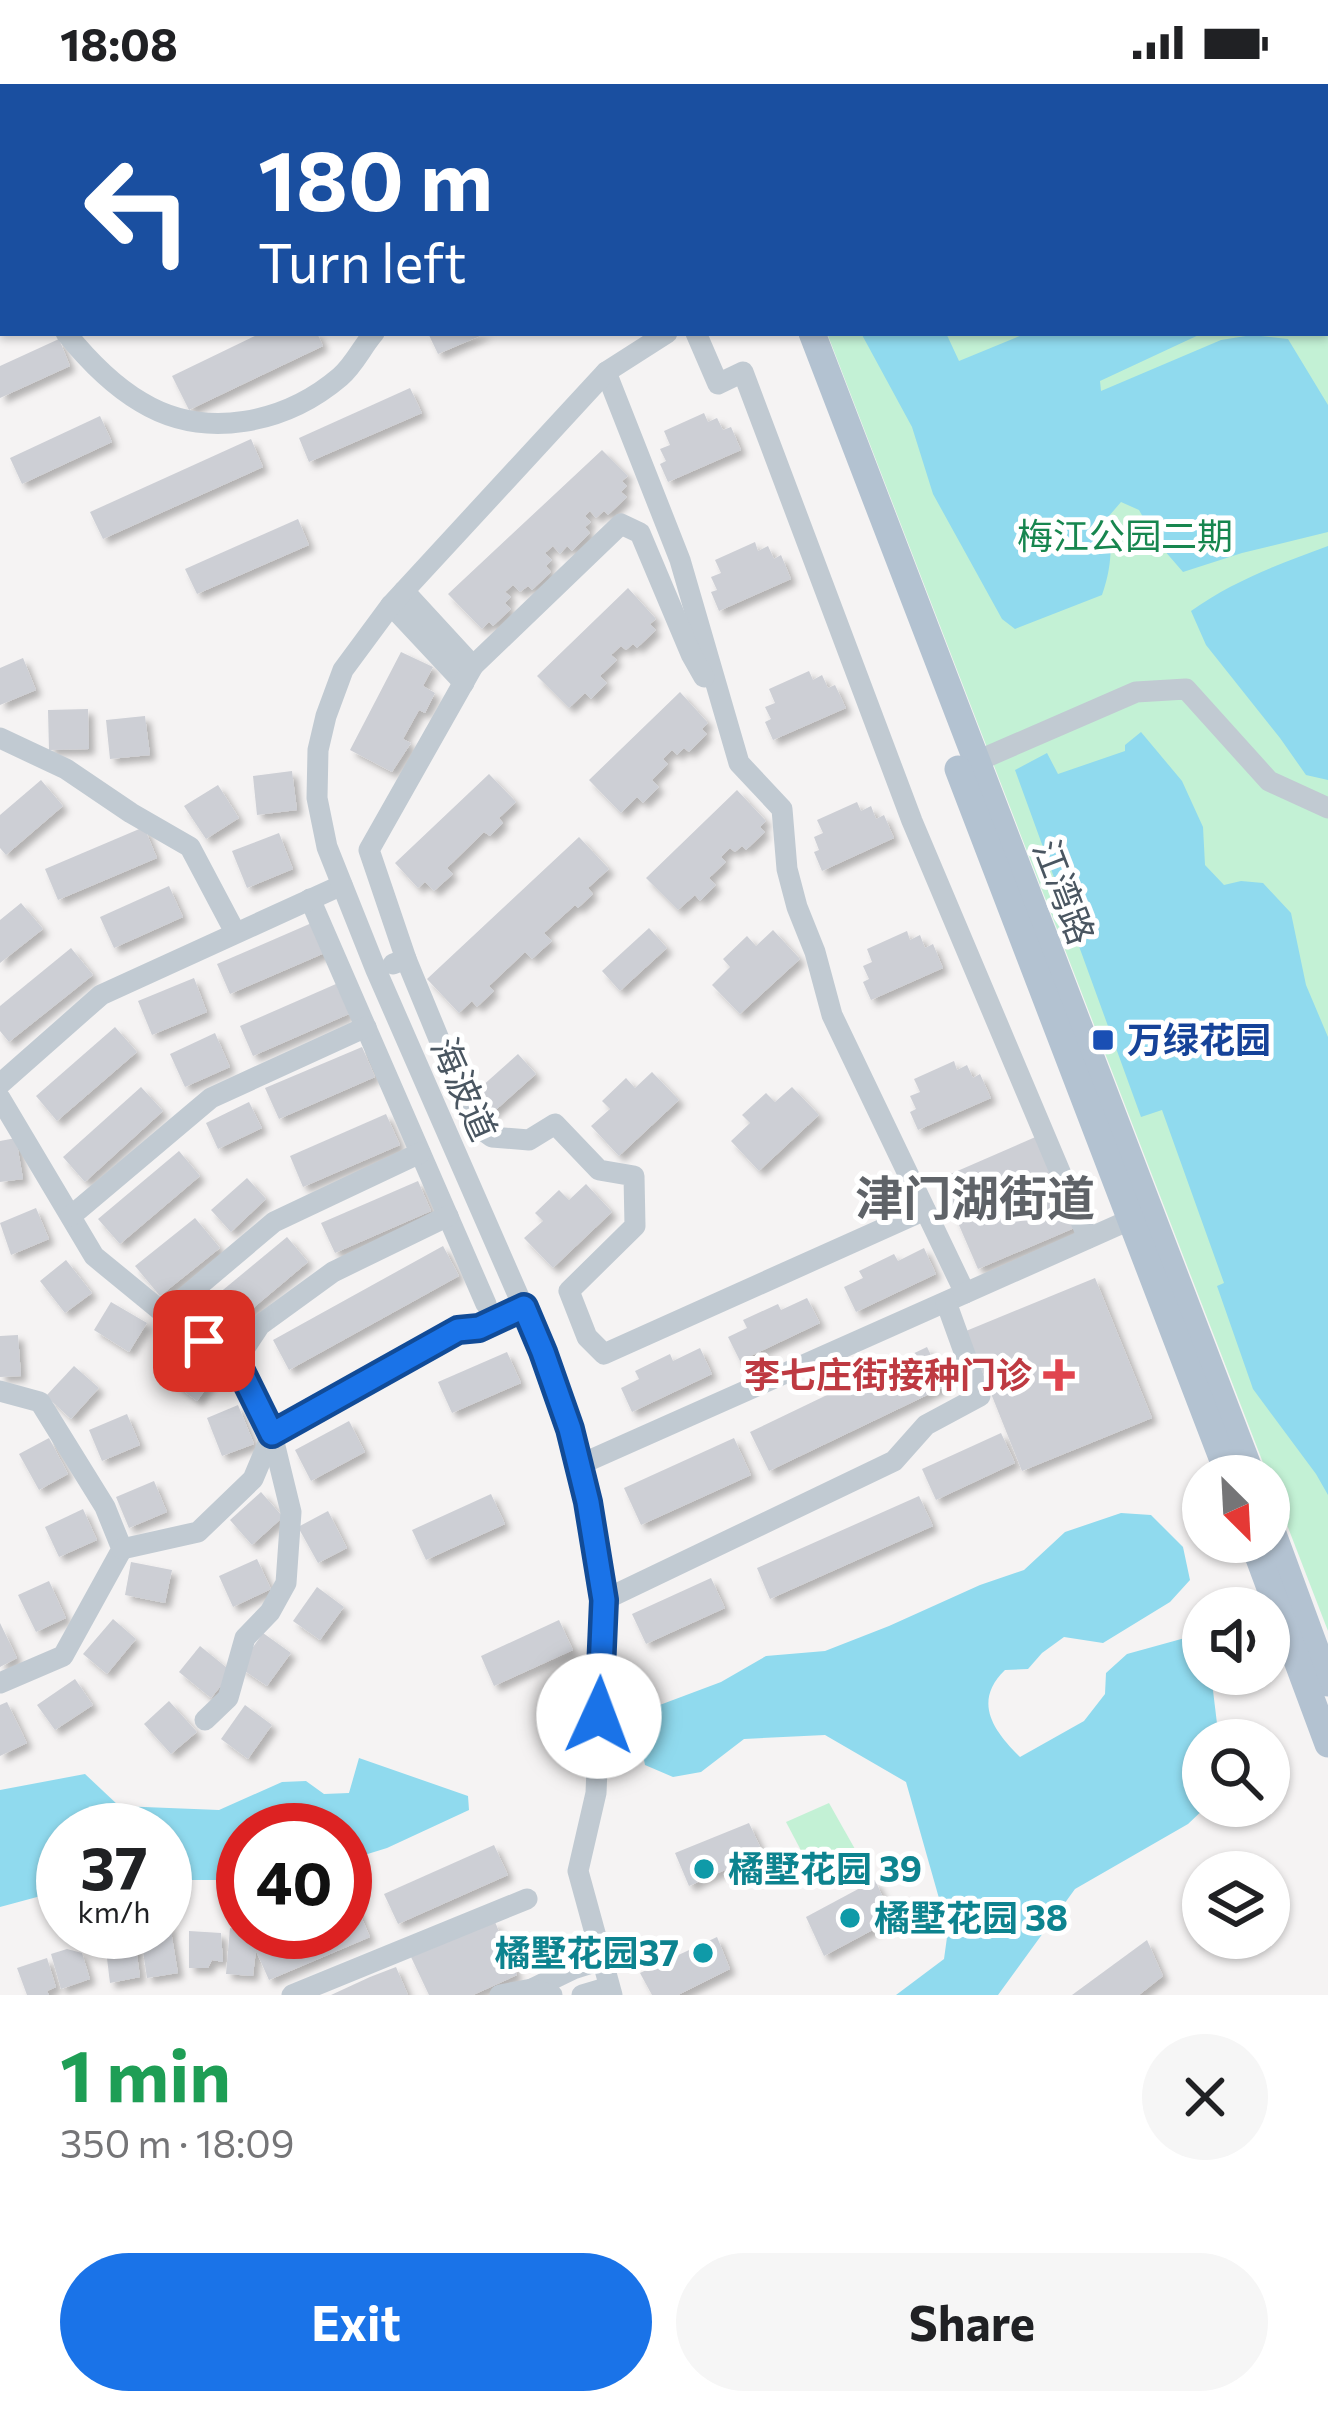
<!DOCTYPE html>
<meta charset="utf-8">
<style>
:root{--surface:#fff;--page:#f6f6f6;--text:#202124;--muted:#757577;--accent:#1a73e8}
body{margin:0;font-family:Commissioner,"Noto Sans SC",sans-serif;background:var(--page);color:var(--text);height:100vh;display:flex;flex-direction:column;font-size:45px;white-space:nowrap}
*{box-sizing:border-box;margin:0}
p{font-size:39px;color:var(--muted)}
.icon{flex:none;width:66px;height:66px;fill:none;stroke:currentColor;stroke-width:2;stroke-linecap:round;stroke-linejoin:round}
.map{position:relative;height:1911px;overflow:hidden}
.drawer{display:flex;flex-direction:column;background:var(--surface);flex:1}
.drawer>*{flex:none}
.banner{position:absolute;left:0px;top:0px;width:1329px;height:252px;box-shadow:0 3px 9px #0004;background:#1a4fa0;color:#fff;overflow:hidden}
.needle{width:78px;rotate:156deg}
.tools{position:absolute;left:1182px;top:1371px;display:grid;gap:24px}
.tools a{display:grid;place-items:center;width:108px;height:108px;border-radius:50%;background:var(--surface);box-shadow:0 3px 9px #0004;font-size:60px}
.speed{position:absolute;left:36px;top:1719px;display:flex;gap:24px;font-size:60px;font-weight:700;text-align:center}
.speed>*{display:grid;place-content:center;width:156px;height:156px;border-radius:50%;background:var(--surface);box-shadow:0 3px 9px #0004;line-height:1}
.speed small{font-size:30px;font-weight:400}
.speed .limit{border:18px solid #d22;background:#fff;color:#111}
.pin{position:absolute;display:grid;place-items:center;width:102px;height:102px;color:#fff;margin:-51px;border-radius:24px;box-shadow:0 6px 18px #0006}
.me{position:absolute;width:132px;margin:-66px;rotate:2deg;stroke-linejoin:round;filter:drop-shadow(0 0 9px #0008)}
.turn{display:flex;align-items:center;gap:42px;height:252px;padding:0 60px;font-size:54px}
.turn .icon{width:156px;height:156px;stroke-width:2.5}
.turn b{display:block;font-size:84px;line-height:102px}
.round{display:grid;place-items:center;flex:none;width:126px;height:126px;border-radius:63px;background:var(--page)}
.head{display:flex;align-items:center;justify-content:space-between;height:204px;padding:0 60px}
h1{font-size:72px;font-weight:700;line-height:90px;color:#1e9e55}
.button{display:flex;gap:24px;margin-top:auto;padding:24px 60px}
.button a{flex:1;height:138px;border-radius:72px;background:var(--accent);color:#fff;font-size:48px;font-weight:700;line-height:138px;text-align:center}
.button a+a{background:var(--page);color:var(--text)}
.status{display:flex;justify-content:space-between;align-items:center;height:84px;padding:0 60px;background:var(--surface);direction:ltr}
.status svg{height:33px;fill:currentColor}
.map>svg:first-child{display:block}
.green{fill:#c3f1d5}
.water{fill:#90daee}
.building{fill:#cdcfd5;filter:url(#shadow)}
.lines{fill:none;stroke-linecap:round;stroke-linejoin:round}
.minor{stroke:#c1cad2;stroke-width:21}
.major{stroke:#b3c2d1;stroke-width:27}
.route-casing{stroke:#114b97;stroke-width:30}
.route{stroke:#1a73e8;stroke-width:21}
.transit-dot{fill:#1a4fb4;stroke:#fff;stroke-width:4.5}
.health-dot{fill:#e0444e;stroke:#fff;stroke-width:4.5}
.culture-dot{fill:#0f9aa8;stroke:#fff;stroke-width:4.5}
.labels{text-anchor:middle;stroke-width:10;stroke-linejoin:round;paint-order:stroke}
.park-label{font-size:36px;fill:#17864f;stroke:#fff}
.street-label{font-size:36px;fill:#4a5661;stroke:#fff}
.transit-label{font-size:36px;font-weight:bold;fill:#164399;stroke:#fff;text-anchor:start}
.health-label{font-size:36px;font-weight:bold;fill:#be3a42;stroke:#fff;text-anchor:end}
.culture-label{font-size:36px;font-weight:bold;fill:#0d838f;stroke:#fff;text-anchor:start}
.district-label{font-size:48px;font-weight:bold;fill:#5f6368;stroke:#fff}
</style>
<div class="status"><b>18:08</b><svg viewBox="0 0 49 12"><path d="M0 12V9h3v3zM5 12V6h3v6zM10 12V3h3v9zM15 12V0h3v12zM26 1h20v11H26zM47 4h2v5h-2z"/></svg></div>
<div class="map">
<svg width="1328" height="1911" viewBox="0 0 1328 1911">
<defs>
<filter id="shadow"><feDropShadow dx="5.5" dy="5.5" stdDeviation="3" flood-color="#0004"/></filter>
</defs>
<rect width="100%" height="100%" fill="#f5f3f3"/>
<g class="green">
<polygon points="1326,245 1328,250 1328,1547 827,249 1326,249"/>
<polygon points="829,1719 860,1774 816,1795 786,1738"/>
</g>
<g class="water">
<path d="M 861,249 L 946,249 L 959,277 L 1027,249 L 1203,249 L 1100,297 L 1101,307 L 1221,256 L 1252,251 L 1288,255 L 1328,321 L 1328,448 L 1242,469 L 1183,488 L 1157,458 L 1139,426 L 1121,418 L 1109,432 C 1112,461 1112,483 1102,511 L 1015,545 L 1002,535 L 933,410 L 912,343 Z"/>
<path d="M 1328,462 L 1328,696 L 1306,691 L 1280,654 L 1206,561 L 1191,527 C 1233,497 1279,480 1328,462 Z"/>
<polygon points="1141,648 1182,697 1203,743 1205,781 1224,801 1241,797 1263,799 1291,829 1306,901 1328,953 1328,1411 1316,1390 1253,1305 1217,1202 1224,1199 1162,1026 1141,1033 1015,686 1047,669 1058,690 1125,667 1125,661"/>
<path d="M 1121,1429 L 1151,1431 L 1183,1463 L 1190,1496 L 1170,1518 L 1103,1559 L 1064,1553 L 1042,1569 L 1028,1585 L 1005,1586 C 972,1618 994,1647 1020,1673 L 1084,1637 L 1105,1610 L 1106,1589 L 1127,1570 L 1203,1549 L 1203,1590 L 1211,1590 L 1219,1656 L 1203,1656 L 1203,1722 L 1207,1722 L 1188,1740 L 1075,1805 L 998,1911 L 896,1911 L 944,1875 L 948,1846 L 906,1698 L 825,1651 L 744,1655 L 701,1688 L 673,1693 L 645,1681 L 640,1656 L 649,1625 L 721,1598 L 766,1572 L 825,1567 L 889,1542 L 980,1501 L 1024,1486 L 1065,1448 Z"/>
<polygon points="359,1674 468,1712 469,1726 387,1764 345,1777 345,1746 243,1746 243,1800 225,1796 165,1796 165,1746 63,1746 63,1806 0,1823 0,1706 85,1690 119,1722 219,1726 282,1698 306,1697 324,1710 349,1709"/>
</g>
<g class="building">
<polygon points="261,249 317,249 323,262 189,326 172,292"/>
<polygon points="428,249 487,249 438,270"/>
<polygon points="59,255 70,282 0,314 0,282"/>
<polygon points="410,304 422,329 309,378 299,354"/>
<polygon points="704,329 708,338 717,334 723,346 731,343 741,366 668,398 660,380 666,377 660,365 670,361 664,347"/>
<polygon points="100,332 112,358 22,400 10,374"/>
<polygon points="251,355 263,383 103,455 90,428"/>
<polygon points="602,366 628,392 622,397 627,402 621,408 627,413 608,431 604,427 596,434 590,427 585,432 591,438 585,443 590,449 572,467 567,462 560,470 553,462 545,469 552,476 546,482 551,488 532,506 528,502 520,508 513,501 505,508 511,513 505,519 511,525 493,542 489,538 482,545 448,510"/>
<polygon points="298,435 309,461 197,510 185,485"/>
<polygon points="755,458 758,467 768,462 774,475 781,471 791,495 719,527 711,508 717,506 711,493 721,489 715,476"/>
<polygon points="628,504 656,535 650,540 656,546 637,564 633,560 626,566 621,562 611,571 617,576 600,592 607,599 591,615 585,609 569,624 537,592"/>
<polygon points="401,568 433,583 423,602 435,609 425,629 419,626 403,655 411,659 392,688 350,666"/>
<polygon points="23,574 36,606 0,621 0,584"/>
<polygon points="809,587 813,596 822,591 828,604 835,601 846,624 773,656 765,638 771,635 765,623 775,619 769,605"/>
<polygon points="680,608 708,639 702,645 707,650 689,668 684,664 677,671 672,666 663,675 668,680 652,696 659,703 643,719 637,713 621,729 589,696"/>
<polygon points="88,625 89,665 49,666 48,626"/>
<polygon points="145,632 150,671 110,675 106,636"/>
<polygon points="292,687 297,726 257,731 253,692"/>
<polygon points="489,690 516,718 499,734 503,739 490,752 484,748 447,784 453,790 434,807 425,798 418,804 395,779"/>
<polygon points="41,696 63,722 6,771 0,764 0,731"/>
<polygon points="218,701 239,734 206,755 184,722"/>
<polygon points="737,706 766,737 760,743 765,748 746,766 742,762 735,768 730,764 721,773 726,778 709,794 716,801 700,817 695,811 678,826 646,794"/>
<polygon points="857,718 861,727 871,722 876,735 884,731 894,754 822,787 814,768 819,766 814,753 823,749 817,736"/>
<polygon points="144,743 157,774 58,816 45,785"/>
<polygon points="279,749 293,785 247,804 232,767"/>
<polygon points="579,753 609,785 588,804 593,810 578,824 575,821 544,849 552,857 532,875 525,868 489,902 494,907 477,923 472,917 459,929 427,895"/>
<polygon points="169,802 183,833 114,864 100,833"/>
<polygon points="21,819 43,845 0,879 0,836"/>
<polygon points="314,838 327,868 230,910 217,880"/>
<polygon points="649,844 667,864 620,907 602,887"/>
<polygon points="773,846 800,875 740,930 712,901 730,883 723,875 747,852 756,862"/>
<polygon points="907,847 910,856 920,851 925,864 933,860 943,884 871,916 863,898 869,895 863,882 872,878 867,865"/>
<polygon points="71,864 93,891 9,958 0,947 0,922"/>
<polygon points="194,894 207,928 152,951 138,917"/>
<polygon points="336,900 349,930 253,972 240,942"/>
<polygon points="115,943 137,968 57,1037 36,1012"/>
<polygon points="215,949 230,983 185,1003 170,970"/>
<polygon points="362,963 375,993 279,1035 265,1004"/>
<polygon points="518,970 536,990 489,1032 471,1012"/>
<polygon points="954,977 957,986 967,981 973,994 980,990 991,1014 918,1046 910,1028 916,1025 910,1012 920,1008 914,995"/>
<polygon points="652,988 679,1016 619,1072 591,1042 610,1025 602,1017 626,994 635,1004"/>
<polygon points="141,1003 163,1027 85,1098 63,1073"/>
<polygon points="792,1003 819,1031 759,1087 731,1057 750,1039 742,1031 766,1009 775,1018"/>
<polygon points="249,1018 262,1044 218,1065 206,1039"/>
<polygon points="386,1030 400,1061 303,1103 290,1072"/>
<polygon points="1040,1051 1079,1142 978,1185 939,1095"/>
<polygon points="16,1054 23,1095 0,1098 0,1057"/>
<polygon points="179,1067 200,1092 120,1160 98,1135"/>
<polygon points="247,1094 266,1115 231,1148 211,1126"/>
<polygon points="418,1097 431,1127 335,1169 321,1139"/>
<polygon points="586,1100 612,1128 553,1184 524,1154 543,1137 535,1129 559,1106 569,1116"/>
<polygon points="36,1124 49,1155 11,1171 0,1139"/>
<polygon points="195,1134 220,1164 160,1212 135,1182"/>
<polygon points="287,1153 308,1178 227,1246 206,1220"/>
<polygon points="443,1162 459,1192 289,1286 273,1256"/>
<polygon points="924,1164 936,1190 856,1228 844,1203 863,1194 859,1187 894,1170 898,1177"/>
<polygon points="66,1176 92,1209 65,1229 40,1197"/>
<polygon points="1095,1194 1152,1334 1022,1387 966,1247"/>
<polygon points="807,1214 820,1239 740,1277 728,1253 747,1244 743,1236 778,1220 781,1226"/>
<polygon points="111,1218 147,1239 129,1268 94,1246"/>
<polygon points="18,1251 21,1292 0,1293 0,1252"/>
<polygon points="927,1263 946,1302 769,1387 750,1348"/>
<polygon points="700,1264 712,1290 632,1328 621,1304 639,1295 635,1287 670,1270 673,1277"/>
<polygon points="185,1265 217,1290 197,1317 164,1292"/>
<polygon points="507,1268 521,1299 452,1329 438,1298"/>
<polygon points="74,1282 99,1304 71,1335 46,1312"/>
<polygon points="238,1321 254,1360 222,1372 207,1334"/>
<polygon points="127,1330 140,1361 102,1377 89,1346"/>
<polygon points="349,1337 365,1368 311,1397 295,1366"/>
<polygon points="1001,1349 1015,1379 936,1416 922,1385"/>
<polygon points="49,1354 68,1390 39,1406 19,1370"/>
<polygon points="734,1354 751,1391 641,1441 624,1404"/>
<polygon points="154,1397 167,1428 129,1444 116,1413"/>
<polygon points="261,1408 283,1433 252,1461 230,1436"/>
<polygon points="491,1410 505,1440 426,1476 412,1446"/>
<polygon points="919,1412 933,1442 770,1515 757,1484"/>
<polygon points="83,1425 97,1456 59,1473 45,1443"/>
<polygon points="328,1427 347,1464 318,1479 298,1443"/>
<polygon points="257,1475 271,1505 233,1523 219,1492"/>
<polygon points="131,1478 172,1486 165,1519 125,1511"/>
<polygon points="711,1494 725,1524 646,1560 632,1530"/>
<polygon points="49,1497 66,1534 36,1548 18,1511"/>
<polygon points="317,1503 344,1523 320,1556 293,1537"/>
<polygon points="113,1535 136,1555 107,1590 83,1570"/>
<polygon points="559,1536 573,1566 494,1602 481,1572"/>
<polygon points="0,1539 17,1574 0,1583"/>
<polygon points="263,1549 291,1569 267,1602 239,1583"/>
<polygon points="200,1562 232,1588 211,1614 179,1588"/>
<polygon points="75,1595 93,1621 55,1646 37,1621"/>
<polygon points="169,1617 197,1648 171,1670 144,1640"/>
<polygon points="7,1618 27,1659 0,1672 0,1621"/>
<polygon points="245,1621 272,1641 248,1675 221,1655"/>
<polygon points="749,1739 763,1769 689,1802 675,1769"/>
<polygon points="494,1761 508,1791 398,1840 384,1810"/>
<polygon points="875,1796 893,1835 824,1872 806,1833"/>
<polygon points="1203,1814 1203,1856 1198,1858 1186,1820"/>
<polygon points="357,1823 370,1853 269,1896 256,1867 300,1848 345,1848 345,1829"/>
<polygon points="495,1838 517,1891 473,1911 429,1911 411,1873"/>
<polygon points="165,1841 170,1841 178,1889 147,1894 140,1848 165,1848"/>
<polygon points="230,1844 258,1848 253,1892 226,1890"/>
<polygon points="189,1847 221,1849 223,1878 212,1876 208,1884 189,1884"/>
<polygon points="134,1848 140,1893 110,1899 104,1850"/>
<polygon points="717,1853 730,1885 678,1911 652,1911 640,1889"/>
<polygon points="1147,1856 1163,1892 1139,1911 1072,1911"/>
<polygon points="67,1865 82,1869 90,1895 61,1905 51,1870"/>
<polygon points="47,1874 56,1903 47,1907 49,1911 27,1911 17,1884"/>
<polygon points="396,1883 408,1911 331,1911 370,1893"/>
</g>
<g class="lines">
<g class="minor">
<polyline points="439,0 441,3"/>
<polyline points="0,149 3,154"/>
<path d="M 66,249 C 87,275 112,301 141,318 C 205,357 286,339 340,293 C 354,281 362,263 374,249"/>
<polyline points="696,249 718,300 743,288 912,737 1088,1154"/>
<polyline points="606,288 680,476 739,679 782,725 787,785 797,823 815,868 832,931 965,1209"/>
<polyline points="391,521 464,599"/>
<polyline points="473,582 621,440 640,449 691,570 704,593"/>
<polyline points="0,654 66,685 131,729 190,763 235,848"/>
<polyline points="975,678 1136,608 1186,605 1269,697 1328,724"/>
<polyline points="310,815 486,1220"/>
<polyline points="406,875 474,1040 492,1053 529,1056 555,1040 599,1086 634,1092 635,1142 569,1207 587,1253 604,1270 925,1126"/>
<polyline points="393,880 406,875 369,766 473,582 404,507"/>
<polyline points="0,1000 101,911 342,801"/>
<polyline points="0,1014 94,1172 172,1236 236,1277 272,1350 458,1247 479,1244 524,1223"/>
<polyline points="71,1132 211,1014 366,943"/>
<polyline points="165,1230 274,1138 420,1069"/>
<polyline points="236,1277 260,1241 333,1188 448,1132"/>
<polyline points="0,1307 40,1318 105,1423 122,1465 63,1572 0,1599"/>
<polyline points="579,1381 1143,1130"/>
<polyline points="122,1465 198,1448 253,1395 272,1350"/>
<polyline points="604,1516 894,1377 926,1341 980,1312 946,1218"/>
<polyline points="205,1636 228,1614 245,1554 270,1528 286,1499 291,1428 272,1350"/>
<polyline points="532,1905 573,1885 601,1876"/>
<polyline points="292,1911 527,1815"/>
<polyline points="500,1911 532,1905 552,1911"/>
<polyline points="582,1911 609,1903"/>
<polyline points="612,1911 578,1787 596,1709 604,1516 588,1418 570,1345 543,1268 376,886 327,763 317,714 318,666 326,632 343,586 391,521 606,288 667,249"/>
</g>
<g class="major">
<polyline points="683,0 685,3"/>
<polyline points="1228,0 1229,3"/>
<polyline points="1255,0 1256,3"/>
<polyline points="1326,165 1328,170"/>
<polyline points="1326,228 1328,233"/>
<polyline points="812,249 1252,1392"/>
<polyline points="958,685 1229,1392"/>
<polyline points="1269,1439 1328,1599"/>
<polyline points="1253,1458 1328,1660"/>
</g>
</g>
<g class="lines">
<defs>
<polyline id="route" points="204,1257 236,1277 272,1350 458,1246 479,1244 524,1223 543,1268 570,1345 588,1418 604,1516 599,1632"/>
</defs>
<use href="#route" class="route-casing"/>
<use href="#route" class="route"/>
</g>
<rect class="transit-dot" x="1091" y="944" width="24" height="24" rx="6"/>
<path class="health-dot" d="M1053 1273h12v12h12v12h-12v12h-12v-12h-12v-12h12z"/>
<g class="culture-dot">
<circle cx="704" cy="1785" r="12"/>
<circle cx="850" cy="1834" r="12"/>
<circle cx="703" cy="1869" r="12"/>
</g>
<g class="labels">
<g class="park-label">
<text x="1125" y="465">梅江公园二期</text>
</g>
<g class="street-label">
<text transform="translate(1064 808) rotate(69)" y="13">江湾路</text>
<text transform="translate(464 1005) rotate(66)" y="13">海波道</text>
</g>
<g class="transit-label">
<text x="1127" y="969">万绿花园</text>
</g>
<g class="health-label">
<text x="1032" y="1304">李七庄街接种门诊</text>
</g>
<g class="culture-label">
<text x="728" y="1798">橘墅花园 39</text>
<text x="874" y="1847">橘墅花园 38</text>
<text x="679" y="1882" text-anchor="end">橘墅花园37</text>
</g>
<g class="district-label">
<text x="975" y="1132">津门湖街道</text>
</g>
</g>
</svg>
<div class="tools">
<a><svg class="needle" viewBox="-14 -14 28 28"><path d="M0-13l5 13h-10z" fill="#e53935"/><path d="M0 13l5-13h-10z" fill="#757577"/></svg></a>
<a><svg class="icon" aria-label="sound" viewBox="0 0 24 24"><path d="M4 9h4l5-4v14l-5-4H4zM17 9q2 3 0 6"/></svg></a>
<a><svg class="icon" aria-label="search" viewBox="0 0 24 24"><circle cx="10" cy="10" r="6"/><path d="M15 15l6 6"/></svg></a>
<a><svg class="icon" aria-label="layers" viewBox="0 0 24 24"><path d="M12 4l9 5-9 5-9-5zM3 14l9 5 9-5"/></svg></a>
</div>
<div class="speed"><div>37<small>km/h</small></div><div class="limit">40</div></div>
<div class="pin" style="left:204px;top:1257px;background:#d93025"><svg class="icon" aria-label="arrive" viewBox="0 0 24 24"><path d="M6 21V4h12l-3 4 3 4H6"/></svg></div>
<svg class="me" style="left:599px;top:1632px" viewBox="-20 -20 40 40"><circle r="19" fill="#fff"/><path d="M0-13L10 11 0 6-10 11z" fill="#1a73e8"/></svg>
<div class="banner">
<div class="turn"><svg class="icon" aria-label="left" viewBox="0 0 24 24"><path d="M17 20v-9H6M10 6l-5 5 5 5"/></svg><div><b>180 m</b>Turn left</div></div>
</div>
</div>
<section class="drawer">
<div class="head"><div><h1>1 min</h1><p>350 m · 18:09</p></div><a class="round"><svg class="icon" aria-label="close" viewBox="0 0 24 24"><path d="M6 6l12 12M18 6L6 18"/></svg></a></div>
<div class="button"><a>Exit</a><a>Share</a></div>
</section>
